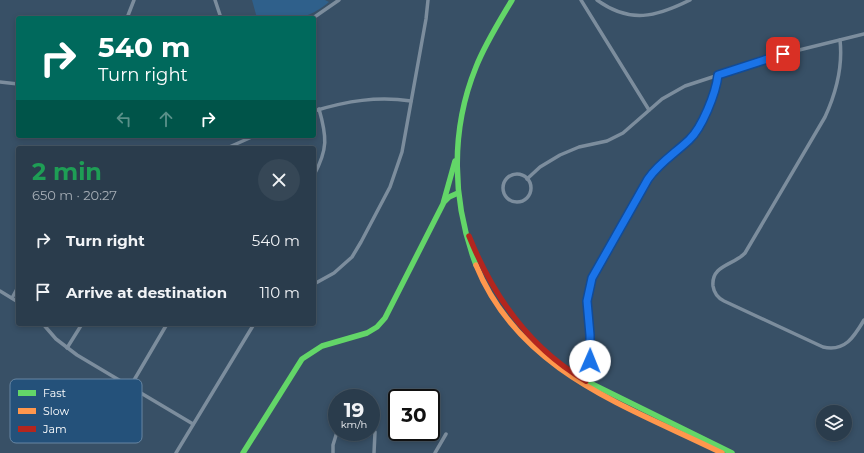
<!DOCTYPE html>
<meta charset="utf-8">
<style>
:root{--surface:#2a3c4c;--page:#364756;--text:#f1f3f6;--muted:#a5adb5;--line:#465664}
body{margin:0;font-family:Montserrat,sans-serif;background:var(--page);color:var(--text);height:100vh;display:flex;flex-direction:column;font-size:15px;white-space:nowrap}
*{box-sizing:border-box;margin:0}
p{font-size:13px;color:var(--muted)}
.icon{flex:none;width:22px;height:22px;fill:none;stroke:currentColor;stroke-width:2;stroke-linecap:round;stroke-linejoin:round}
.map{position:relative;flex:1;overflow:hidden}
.sheet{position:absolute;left:16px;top:146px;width:300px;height:180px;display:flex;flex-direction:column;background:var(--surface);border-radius:4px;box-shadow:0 2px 6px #0003,0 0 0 1px var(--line)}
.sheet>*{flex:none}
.guide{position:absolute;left:16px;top:16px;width:300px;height:122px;border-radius:4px;box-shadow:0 2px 6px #0003,0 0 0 1px var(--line);background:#00695c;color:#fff;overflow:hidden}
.buttons{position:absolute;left:816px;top:405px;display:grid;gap:8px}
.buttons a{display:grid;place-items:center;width:36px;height:36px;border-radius:50%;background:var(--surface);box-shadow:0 2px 6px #0003,0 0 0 1px var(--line);font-size:20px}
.speed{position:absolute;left:328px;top:389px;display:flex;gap:8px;font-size:20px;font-weight:700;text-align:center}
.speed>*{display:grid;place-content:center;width:52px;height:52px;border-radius:50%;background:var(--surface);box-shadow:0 2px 6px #0003,0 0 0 1px var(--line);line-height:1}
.speed small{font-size:10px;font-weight:400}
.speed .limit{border:2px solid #111;border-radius:6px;background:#fff;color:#111}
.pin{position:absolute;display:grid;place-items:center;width:34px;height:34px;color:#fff;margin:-17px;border-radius:8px;box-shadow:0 2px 6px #0006}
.me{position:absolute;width:44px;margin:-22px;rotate:1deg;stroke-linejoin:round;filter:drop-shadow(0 0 3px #0008)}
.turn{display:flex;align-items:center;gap:14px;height:84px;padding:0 16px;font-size:18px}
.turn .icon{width:52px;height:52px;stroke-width:2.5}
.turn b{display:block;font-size:28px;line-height:34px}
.lanes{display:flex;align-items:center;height:38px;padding:0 16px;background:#0003;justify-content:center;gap:20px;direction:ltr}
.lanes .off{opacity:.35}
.round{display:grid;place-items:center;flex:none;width:42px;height:42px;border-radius:21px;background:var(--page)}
.headline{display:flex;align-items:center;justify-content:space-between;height:68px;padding:0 16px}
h1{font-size:24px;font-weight:700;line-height:30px;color:#1e9e55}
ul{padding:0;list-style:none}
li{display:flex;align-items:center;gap:12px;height:52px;padding:0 16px}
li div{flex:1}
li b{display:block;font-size:15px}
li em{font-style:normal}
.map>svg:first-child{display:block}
.green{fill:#2f608b}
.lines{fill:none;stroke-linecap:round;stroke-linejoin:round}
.street{stroke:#7c8d9d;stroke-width:3.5}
.fast{stroke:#63d668;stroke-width:5.5}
.slow{stroke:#ff974d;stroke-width:5.5}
.jam{stroke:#b3261e;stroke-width:5.5}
.route-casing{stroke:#114b97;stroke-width:10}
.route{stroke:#1a73e8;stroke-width:7}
.key{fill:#24517a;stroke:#6685a2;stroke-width:1}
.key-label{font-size:11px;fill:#fff}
</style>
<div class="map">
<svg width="864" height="453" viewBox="0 0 864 453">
<rect width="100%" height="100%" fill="#385066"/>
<path class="green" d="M 252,0 L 325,0 L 329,2 C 304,23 288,18 257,18 Z"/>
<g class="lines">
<g class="street">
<polyline points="215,0 221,18"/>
<polyline points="581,0 649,110"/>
<path d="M 597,0 C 630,24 656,17 690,0"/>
<polyline points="127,18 134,0"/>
<polyline points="313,18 339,0"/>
<path d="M 840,40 C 843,67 836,93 825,117 L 745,253 C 734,265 711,265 713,286 C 714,293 718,298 724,301 L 823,347 C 845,352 854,337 864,320"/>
<polyline points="0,82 18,84"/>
<path d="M 314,111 C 347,101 377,96 411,101"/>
<polyline points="227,148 254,136"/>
<circle cx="517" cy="188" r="14"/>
<path d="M 314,175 C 328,149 327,137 319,109"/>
<polyline points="527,179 540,167 560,155 579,147 607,141 623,133 662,99 685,86 783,54 864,34"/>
<polyline points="314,284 334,273 352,257 361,242 390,187 402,152 426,19 428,0"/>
<polyline points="0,291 18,302"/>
<polyline points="12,298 18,287"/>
<polyline points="43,324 56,339 77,355 193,424"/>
<polyline points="67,348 82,324"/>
<path d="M 585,381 L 590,361 L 590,335 L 587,301 L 589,288 L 594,272 L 653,173 C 663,160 677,151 689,139 C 702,127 716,93 718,75"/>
<polyline points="130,387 167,324"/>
<polyline points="371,426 375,432 374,453"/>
<polyline points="176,453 254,324"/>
<polyline points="333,453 333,445 337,432"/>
<polyline points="435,453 446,434"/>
</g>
<g class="fast">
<polyline points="444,202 449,197 458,193"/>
<path d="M 476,265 C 452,201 450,131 476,67 C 485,44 499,22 512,0"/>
<polyline points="586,381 732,453"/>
<polyline points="243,453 302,359 322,346 367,333 377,327 385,318 443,204 455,161"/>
</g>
<path class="slow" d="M 476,265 C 519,372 627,406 722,453"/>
<path class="jam" d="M 469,236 C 493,296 529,348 586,381"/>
</g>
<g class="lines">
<defs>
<path id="route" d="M 590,361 L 590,335 L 587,301 L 592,278 L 648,179 C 659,163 674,154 689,140 C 702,128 716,93 718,75 L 783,54"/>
</defs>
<use href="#route" class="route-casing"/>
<use href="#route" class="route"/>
</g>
<rect x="10" y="379" width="132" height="64" rx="6" class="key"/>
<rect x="18" y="390" width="18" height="6" fill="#63d668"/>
<rect x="18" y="408" width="18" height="6" fill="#ff974d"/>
<rect x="18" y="426" width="18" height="6" fill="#b3261e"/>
<g class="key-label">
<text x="43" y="397">Fast</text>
<text x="43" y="415">Slow</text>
<text x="43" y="433">Jam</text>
</g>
</svg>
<div class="buttons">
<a><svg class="icon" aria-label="layers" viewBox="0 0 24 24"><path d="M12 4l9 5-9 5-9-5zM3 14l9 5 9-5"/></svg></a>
</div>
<div class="speed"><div>19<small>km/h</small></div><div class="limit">30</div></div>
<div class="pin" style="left:783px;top:54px;background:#d93025"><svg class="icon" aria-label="arrive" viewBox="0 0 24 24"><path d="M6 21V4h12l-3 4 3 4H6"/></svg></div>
<svg class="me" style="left:590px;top:361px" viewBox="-20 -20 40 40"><circle r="19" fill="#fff"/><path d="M0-13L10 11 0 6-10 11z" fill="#1a73e8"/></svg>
<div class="guide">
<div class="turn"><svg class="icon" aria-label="right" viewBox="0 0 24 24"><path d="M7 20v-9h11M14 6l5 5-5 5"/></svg><div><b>540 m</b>Turn right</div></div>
<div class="lanes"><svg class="icon off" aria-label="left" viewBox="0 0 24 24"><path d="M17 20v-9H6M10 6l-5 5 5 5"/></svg><svg class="icon off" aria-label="ahead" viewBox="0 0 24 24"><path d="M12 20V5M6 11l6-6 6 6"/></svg><svg class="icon" aria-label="right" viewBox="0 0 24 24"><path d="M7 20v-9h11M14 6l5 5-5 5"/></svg></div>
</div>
<section class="sheet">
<div class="headline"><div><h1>2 min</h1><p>650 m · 20:27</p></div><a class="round"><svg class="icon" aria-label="close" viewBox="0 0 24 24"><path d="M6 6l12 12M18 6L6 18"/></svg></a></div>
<ul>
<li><svg class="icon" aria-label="right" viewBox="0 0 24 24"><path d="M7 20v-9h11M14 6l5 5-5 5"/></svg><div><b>Turn right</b></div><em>540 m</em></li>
<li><svg class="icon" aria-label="arrive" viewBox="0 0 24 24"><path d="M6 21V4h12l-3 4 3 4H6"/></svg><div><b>Arrive at destination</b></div><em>110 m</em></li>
</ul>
</section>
</div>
